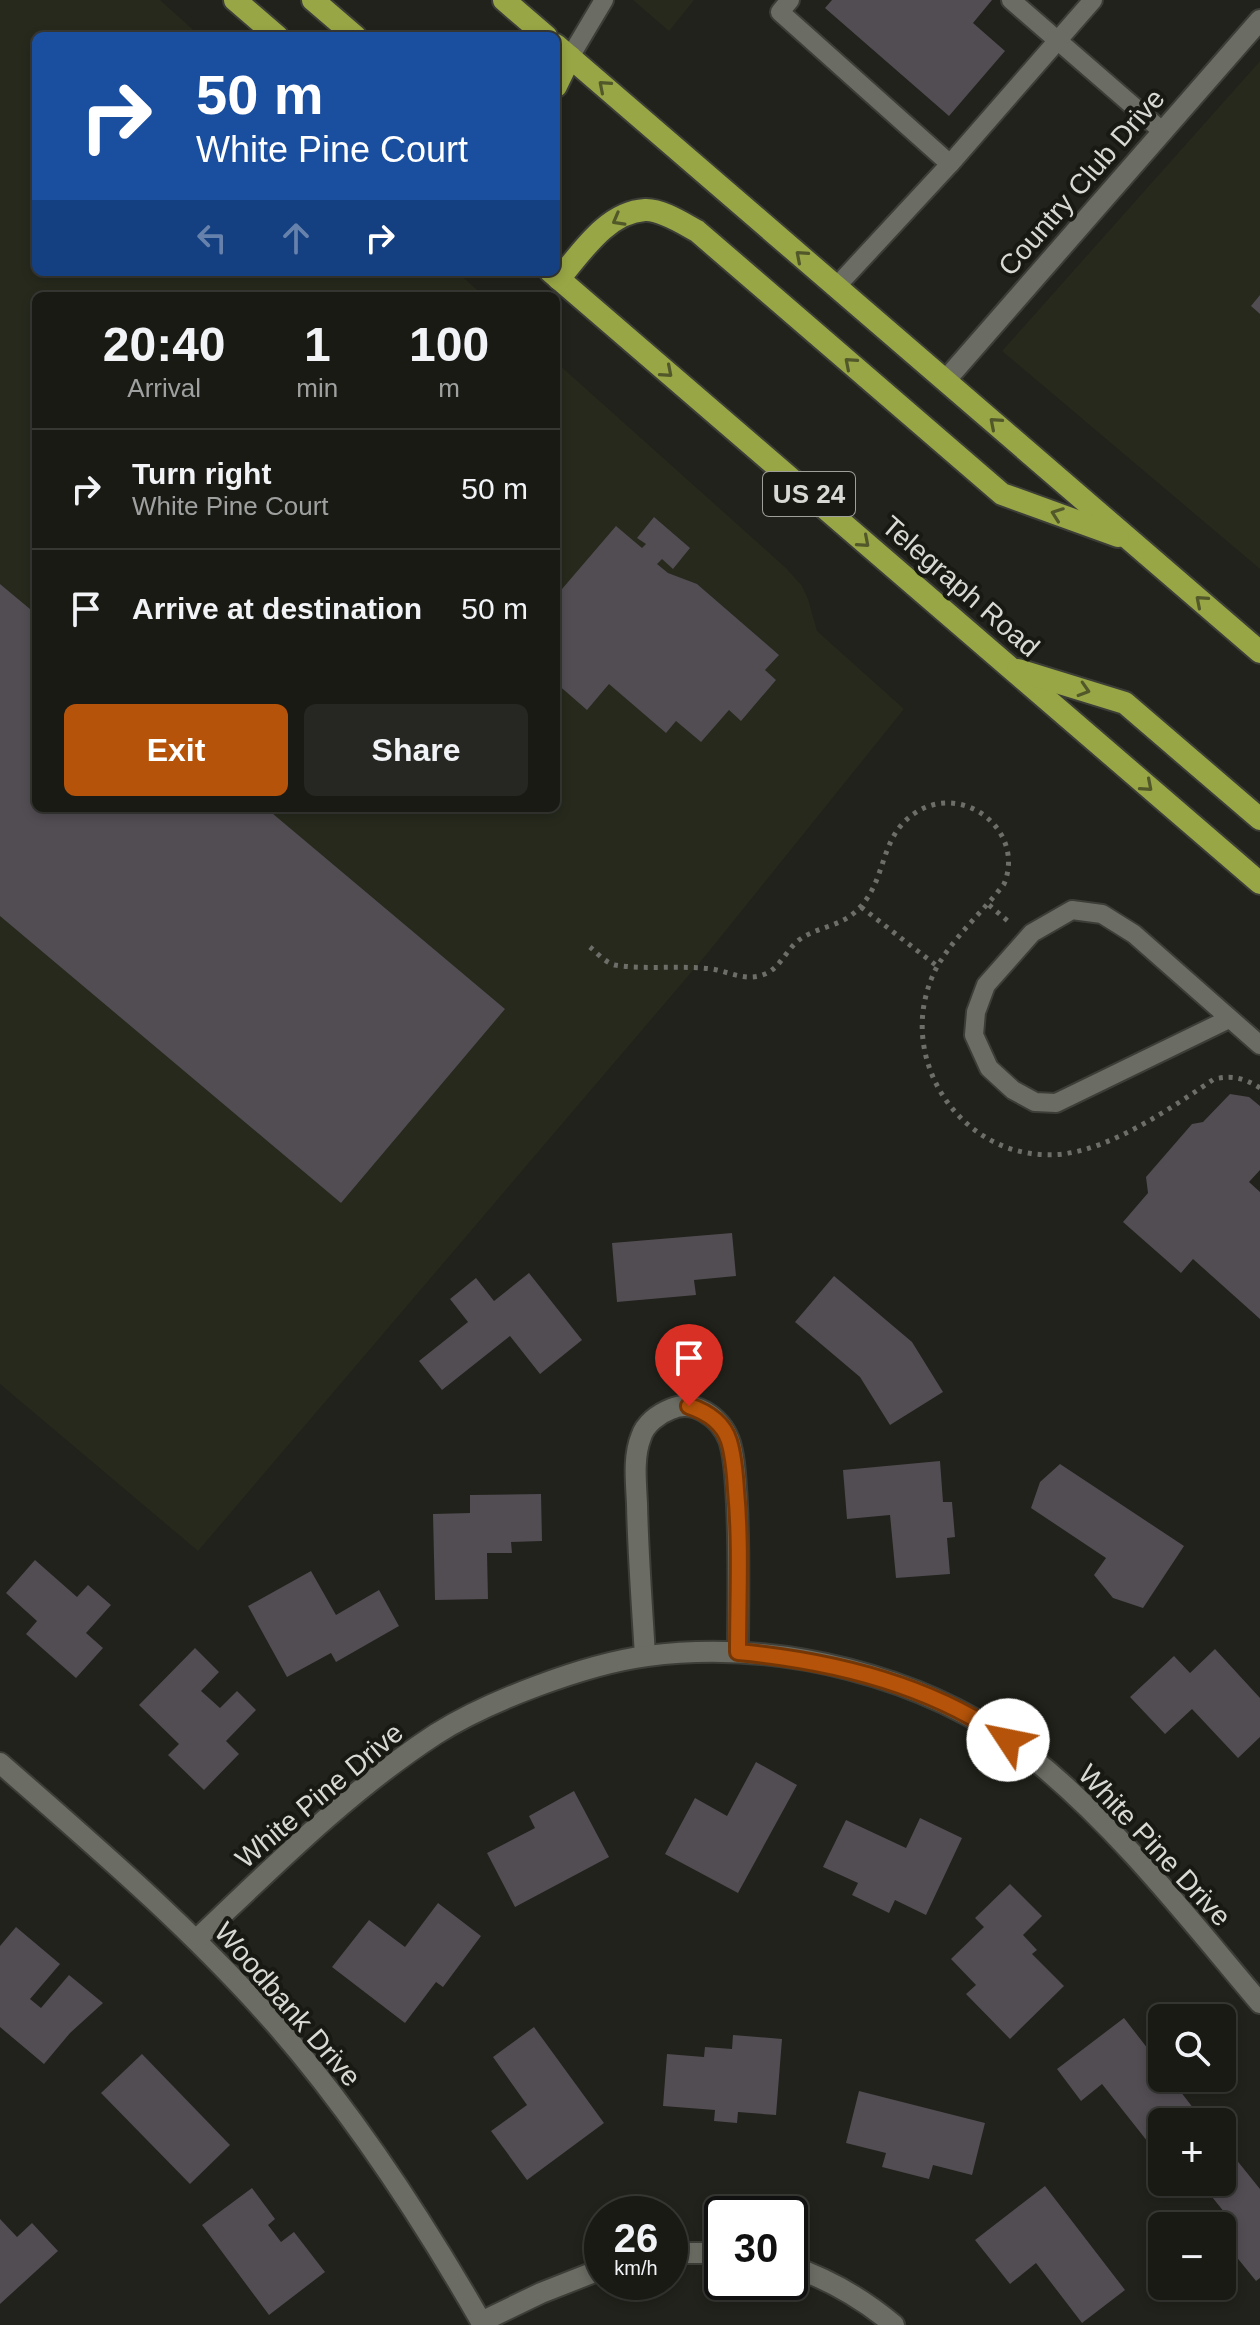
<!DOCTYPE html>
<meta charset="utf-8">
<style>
:root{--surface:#191a14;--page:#262722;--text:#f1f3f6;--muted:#9fa1a0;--line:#373834;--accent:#b45309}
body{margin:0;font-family:Arial,sans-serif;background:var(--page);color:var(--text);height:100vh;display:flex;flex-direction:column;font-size:30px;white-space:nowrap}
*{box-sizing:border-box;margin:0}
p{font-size:26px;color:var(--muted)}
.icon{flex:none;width:44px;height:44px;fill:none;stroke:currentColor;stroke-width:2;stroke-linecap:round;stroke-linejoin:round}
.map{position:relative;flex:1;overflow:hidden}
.drawer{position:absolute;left:32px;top:292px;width:528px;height:520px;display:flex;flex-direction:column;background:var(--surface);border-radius:12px;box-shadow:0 4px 12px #0003,0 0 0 2px var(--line)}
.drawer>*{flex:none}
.hud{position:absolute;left:32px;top:32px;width:528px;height:244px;border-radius:12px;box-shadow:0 4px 12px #0003,0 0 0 2px var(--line);background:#1a4fa0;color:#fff;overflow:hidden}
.tools{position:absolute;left:1148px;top:2004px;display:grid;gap:16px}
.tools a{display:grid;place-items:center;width:88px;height:88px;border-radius:12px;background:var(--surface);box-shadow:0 4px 12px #0003,0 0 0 2px var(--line);font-size:40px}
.speed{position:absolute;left:584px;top:2196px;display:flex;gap:16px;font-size:40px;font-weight:700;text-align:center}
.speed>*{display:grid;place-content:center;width:104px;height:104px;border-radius:50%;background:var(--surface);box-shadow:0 4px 12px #0003,0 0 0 2px var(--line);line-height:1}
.speed small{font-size:20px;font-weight:400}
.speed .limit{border:4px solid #111;border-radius:12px;background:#fff;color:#111}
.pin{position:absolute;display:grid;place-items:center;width:68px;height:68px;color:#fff;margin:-82px -34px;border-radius:50% 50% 50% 0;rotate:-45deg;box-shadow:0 0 8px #0007}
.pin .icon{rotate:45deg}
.me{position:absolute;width:88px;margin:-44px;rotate:304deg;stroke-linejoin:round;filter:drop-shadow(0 0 6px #0008)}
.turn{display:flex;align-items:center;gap:28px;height:168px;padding:0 32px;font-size:36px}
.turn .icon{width:104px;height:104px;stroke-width:2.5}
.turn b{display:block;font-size:56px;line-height:68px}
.lanes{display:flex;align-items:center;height:76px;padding:0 32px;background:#0003;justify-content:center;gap:40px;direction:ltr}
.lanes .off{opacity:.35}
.eta{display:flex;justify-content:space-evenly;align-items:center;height:136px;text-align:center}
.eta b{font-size:48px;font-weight:800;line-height:56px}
.action{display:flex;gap:16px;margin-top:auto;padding:16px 32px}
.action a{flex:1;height:92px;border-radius:12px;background:var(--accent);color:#fff;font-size:32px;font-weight:800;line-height:92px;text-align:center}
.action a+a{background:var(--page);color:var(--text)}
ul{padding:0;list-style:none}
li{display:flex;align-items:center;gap:24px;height:120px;padding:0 32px;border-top:2px solid var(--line)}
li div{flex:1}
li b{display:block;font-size:30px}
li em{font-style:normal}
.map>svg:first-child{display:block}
.built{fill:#26291c}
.building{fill:#524c53}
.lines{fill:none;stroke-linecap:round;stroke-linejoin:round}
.service-casing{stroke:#3c3d37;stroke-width:22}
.minor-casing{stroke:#3c3d37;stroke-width:24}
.trunk-casing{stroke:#3c3d37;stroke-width:26}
.path{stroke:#6d6e68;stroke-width:5;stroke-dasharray:4 6;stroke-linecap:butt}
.service{stroke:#6b6d64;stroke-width:18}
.minor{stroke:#6b6d64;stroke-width:20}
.trunk{stroke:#98a645;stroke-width:22}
.oneway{stroke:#525829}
.route-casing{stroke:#753606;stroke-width:20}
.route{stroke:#b45309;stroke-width:14}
.labels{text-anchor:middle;stroke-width:8;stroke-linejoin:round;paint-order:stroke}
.shield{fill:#181912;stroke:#9e9f9a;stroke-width:2}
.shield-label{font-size:26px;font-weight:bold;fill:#d8d9d4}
.street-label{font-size:28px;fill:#d8d9d4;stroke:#181912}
</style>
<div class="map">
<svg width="1260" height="2325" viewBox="0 0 1260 2325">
<rect width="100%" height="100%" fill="#21221b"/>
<g class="built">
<polygon points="0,0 160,0 200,36 36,36 36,272 457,272 484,296 36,296 36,808 556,808 556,362 786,568 802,586 808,599 817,631 904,709 706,955 198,1551 0,1384"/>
<polygon points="633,0 694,0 669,31"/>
<polygon points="1260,61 1260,569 1002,351"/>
</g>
<g class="building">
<polygon points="832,0 992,0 973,23 1005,51 949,116 825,8"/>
<polygon points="1260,295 1260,314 1251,306"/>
<polygon points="654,517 690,548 673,569 662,559 657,564 668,573 697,584 779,655 765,670 776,680 741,721 729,710 701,742 676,721 666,733 609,684 587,710 556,683 556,596 616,526 642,548 646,544 637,538"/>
<polygon points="0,584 36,614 36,808 266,808 505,1009 341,1203 0,916"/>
<polygon points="1230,1094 1249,1097 1260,1106 1260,1170 1249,1182 1260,1192 1260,1319 1193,1259 1181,1273 1123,1222 1148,1193 1146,1177 1192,1124 1203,1122"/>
<polygon points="732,1233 736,1276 694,1280 696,1295 617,1302 612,1243"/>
<polygon points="529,1273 582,1340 540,1374 510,1336 442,1390 419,1361 468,1322 450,1299 476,1278 494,1301"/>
<polygon points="834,1276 912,1342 943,1392 890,1425 860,1377 795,1322"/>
<polygon points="940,1461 943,1502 952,1502 955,1537 947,1538 950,1574 896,1578 890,1515 847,1519 843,1470"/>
<polygon points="1060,1464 1184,1546 1143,1608 1113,1598 1094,1575 1106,1558 1031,1508 1040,1482"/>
<polygon points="541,1494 542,1541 511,1542 512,1553 487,1553 488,1599 435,1600 433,1514 470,1513 470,1495"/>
<polygon points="35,1560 77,1597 88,1585 111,1605 86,1633 103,1648 76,1678 26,1634 37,1621 6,1593"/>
<polygon points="311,1571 336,1615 379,1590 399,1626 336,1662 331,1653 287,1677 248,1606"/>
<polygon points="195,1648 219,1672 201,1691 220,1708 237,1691 256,1710 226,1741 239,1754 204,1790 168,1755 179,1744 139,1705"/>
<polygon points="1215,1649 1260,1698 1260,1737 1238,1758 1192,1709 1165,1734 1130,1697 1174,1656 1190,1673"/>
<polygon points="756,1762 797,1785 738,1893 665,1854 695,1798 727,1816"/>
<polygon points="574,1791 609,1857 515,1907 487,1853 535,1828 529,1816"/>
<polygon points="920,1818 962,1838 926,1915 895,1900 889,1913 852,1895 858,1883 823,1867 846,1820 906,1848"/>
<polygon points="1010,1884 1042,1916 1023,1935 1037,1950 1032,1954 1064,1986 1010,2039 966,1994 976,1985 951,1959 984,1927 975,1918"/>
<polygon points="438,1903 481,1936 443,1987 436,1982 405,2023 332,1967 369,1920 405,1947"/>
<polygon points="16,1927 60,1964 30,1999 41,2008 69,1975 103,2003 70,2033 44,2064 0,2027 0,1946"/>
<polygon points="1124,2018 1162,2067 1162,2078 1170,2078 1204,2122 1162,2122 1162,2154 1159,2156 1102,2084 1081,2101 1057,2069"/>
<polygon points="534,2027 604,2123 527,2180 491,2131 527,2105 493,2057"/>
<polygon points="733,2035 782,2039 776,2115 738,2112 737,2123 714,2121 715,2110 663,2106 667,2054 704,2057 705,2047 732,2049"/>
<polygon points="142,2054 230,2145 190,2184 101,2093"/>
<polygon points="859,2091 985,2123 972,2175 933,2165 929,2179 882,2167 886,2153 846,2143"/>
<polygon points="1231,2153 1260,2189 1260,2278 1256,2281 1222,2239 1222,2231 1233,2223 1200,2182 1222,2182 1222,2161"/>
<polygon points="1045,2186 1125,2290 1082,2323 1036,2263 1010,2284 975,2240"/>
<polygon points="252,2188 275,2219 268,2225 281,2242 294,2232 325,2272 269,2315 202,2225"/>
<polygon points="0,2219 17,2237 32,2223 58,2251 0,2304"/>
</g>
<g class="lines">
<defs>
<g id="service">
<polyline points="790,0 780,12 950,164"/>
<polyline points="1011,0 1162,131"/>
<polyline points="570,57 604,0"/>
<polyline points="836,287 950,164 1093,0"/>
<polyline points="1229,1019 1056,1103 1035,1102 1013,1090 989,1068 974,1035 976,1012 986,985 1032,933 1072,910 1102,914 1134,934 1260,1045"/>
</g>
<g id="minor">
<polyline points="945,381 1260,20"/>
<path d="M 645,1656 C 642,1605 638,1554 637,1504 C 636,1482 633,1457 641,1437 C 645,1424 658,1414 671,1409 C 694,1399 720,1417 729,1440 C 734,1454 735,1472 736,1488 C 740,1542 738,1597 738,1652"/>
<path d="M 0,1763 C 96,1847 193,1930 277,2026 C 356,2117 423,2220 483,2325"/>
<path d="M 196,1940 C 272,1868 347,1792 436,1734 C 488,1701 586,1664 647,1656 C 777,1639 928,1675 1031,1757 C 1118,1827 1189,1919 1260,2003"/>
<polyline points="670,2253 722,2253"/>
<path d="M 790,2266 C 829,2279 863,2299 894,2325"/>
<polyline points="481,2322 541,2293 602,2269"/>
</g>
<g id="trunk">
<polyline points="235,0 277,36"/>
<polyline points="313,0 355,36"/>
<polyline points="504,0 546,36"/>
<polyline points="556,45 1260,652"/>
<polyline points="556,86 570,57"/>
<polyline points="551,272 1260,883"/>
<path d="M 559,279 C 581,253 607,212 645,210 C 661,209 684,224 697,231 L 1002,494 L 1118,536"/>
<polyline points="1018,670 1125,703 1260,819"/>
</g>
</defs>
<use href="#service" class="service-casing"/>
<use href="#minor" class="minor-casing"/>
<use href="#trunk" class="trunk-casing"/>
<g class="path">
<polyline points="989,905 1009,922"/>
<polyline points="861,907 937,966"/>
<path d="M 590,947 C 597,953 606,963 615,965 C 646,970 680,965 712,969 C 730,972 746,982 765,974 C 780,968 786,950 799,940 C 819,925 843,928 862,905 C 887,876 880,836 915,813 C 963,781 1026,831 1004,884 C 983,912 947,943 933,975 C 894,1063 966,1165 1063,1154 C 1113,1148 1173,1107 1214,1079 C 1233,1075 1244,1078 1260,1088"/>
</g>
<use href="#service" class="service"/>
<use href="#minor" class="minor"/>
<use href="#trunk" class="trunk"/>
</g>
<defs><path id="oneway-chevron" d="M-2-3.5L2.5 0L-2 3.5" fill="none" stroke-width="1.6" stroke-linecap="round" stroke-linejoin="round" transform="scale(2)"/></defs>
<g class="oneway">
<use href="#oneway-chevron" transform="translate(604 86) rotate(-139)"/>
<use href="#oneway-chevron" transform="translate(618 220) rotate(151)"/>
<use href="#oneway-chevron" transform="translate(801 256) rotate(-139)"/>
<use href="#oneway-chevron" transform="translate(850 363) rotate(-139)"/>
<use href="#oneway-chevron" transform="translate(667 372) rotate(41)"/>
<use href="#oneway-chevron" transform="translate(995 423) rotate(-139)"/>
<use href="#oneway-chevron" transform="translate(1057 514) rotate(-160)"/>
<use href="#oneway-chevron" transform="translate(864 542) rotate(41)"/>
<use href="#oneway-chevron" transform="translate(1201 601) rotate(-139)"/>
<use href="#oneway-chevron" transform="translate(1084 690) rotate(17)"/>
<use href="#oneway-chevron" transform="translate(1147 786) rotate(41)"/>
</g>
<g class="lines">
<defs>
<path id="route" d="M 689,1406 C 707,1412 723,1422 729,1441 C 734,1457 735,1474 736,1490 C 741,1544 738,1598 738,1652 C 833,1661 930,1684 1008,1740"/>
</defs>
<use href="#route" class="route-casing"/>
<use href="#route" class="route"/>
</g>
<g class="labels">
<rect class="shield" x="763" y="472" width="92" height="44" rx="6"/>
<g class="shield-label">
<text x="809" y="503">US 24</text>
</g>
<g class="street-label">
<text transform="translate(1081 182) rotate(-49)" y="10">Country Club Drive</text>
<text transform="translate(961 586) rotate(41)" y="10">Telegraph Road</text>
<text transform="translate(319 1795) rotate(-40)" y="10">White Pine Drive</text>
<text transform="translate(1155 1845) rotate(47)" y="10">White Pine Drive</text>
<text transform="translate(288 2004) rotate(49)" y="10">Woodbank Drive</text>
</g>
</g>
</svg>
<div class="tools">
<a><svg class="icon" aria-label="search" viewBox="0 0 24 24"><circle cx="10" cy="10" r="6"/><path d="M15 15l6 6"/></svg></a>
<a>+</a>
<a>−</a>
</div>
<div class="speed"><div>26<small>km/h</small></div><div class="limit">30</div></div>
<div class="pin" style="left:689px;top:1406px;background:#d93025"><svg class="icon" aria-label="arrive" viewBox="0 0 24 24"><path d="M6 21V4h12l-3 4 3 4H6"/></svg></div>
<svg class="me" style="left:1008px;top:1740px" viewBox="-20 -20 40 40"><circle r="19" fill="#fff"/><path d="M0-13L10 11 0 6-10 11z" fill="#b45309"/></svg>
<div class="hud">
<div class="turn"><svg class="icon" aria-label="right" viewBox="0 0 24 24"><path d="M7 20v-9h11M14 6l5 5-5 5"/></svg><div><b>50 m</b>White Pine Court</div></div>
<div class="lanes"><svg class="icon off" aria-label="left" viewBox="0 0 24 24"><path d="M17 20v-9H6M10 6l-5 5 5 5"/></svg><svg class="icon off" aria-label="ahead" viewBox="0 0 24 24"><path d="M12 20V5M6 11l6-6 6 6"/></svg><svg class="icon" aria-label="right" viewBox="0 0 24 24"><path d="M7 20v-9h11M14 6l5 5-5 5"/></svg></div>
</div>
<section class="drawer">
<div class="eta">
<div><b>20:40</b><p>Arrival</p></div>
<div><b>1</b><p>min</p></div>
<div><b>100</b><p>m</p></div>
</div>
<ul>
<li><svg class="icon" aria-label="right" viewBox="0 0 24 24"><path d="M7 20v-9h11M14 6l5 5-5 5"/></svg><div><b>Turn right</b><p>White Pine Court</p></div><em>50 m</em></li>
<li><svg class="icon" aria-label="arrive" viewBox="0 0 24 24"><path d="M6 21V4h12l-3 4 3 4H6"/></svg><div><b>Arrive at destination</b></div><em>50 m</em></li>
</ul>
<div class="action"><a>Exit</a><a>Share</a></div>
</section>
</div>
